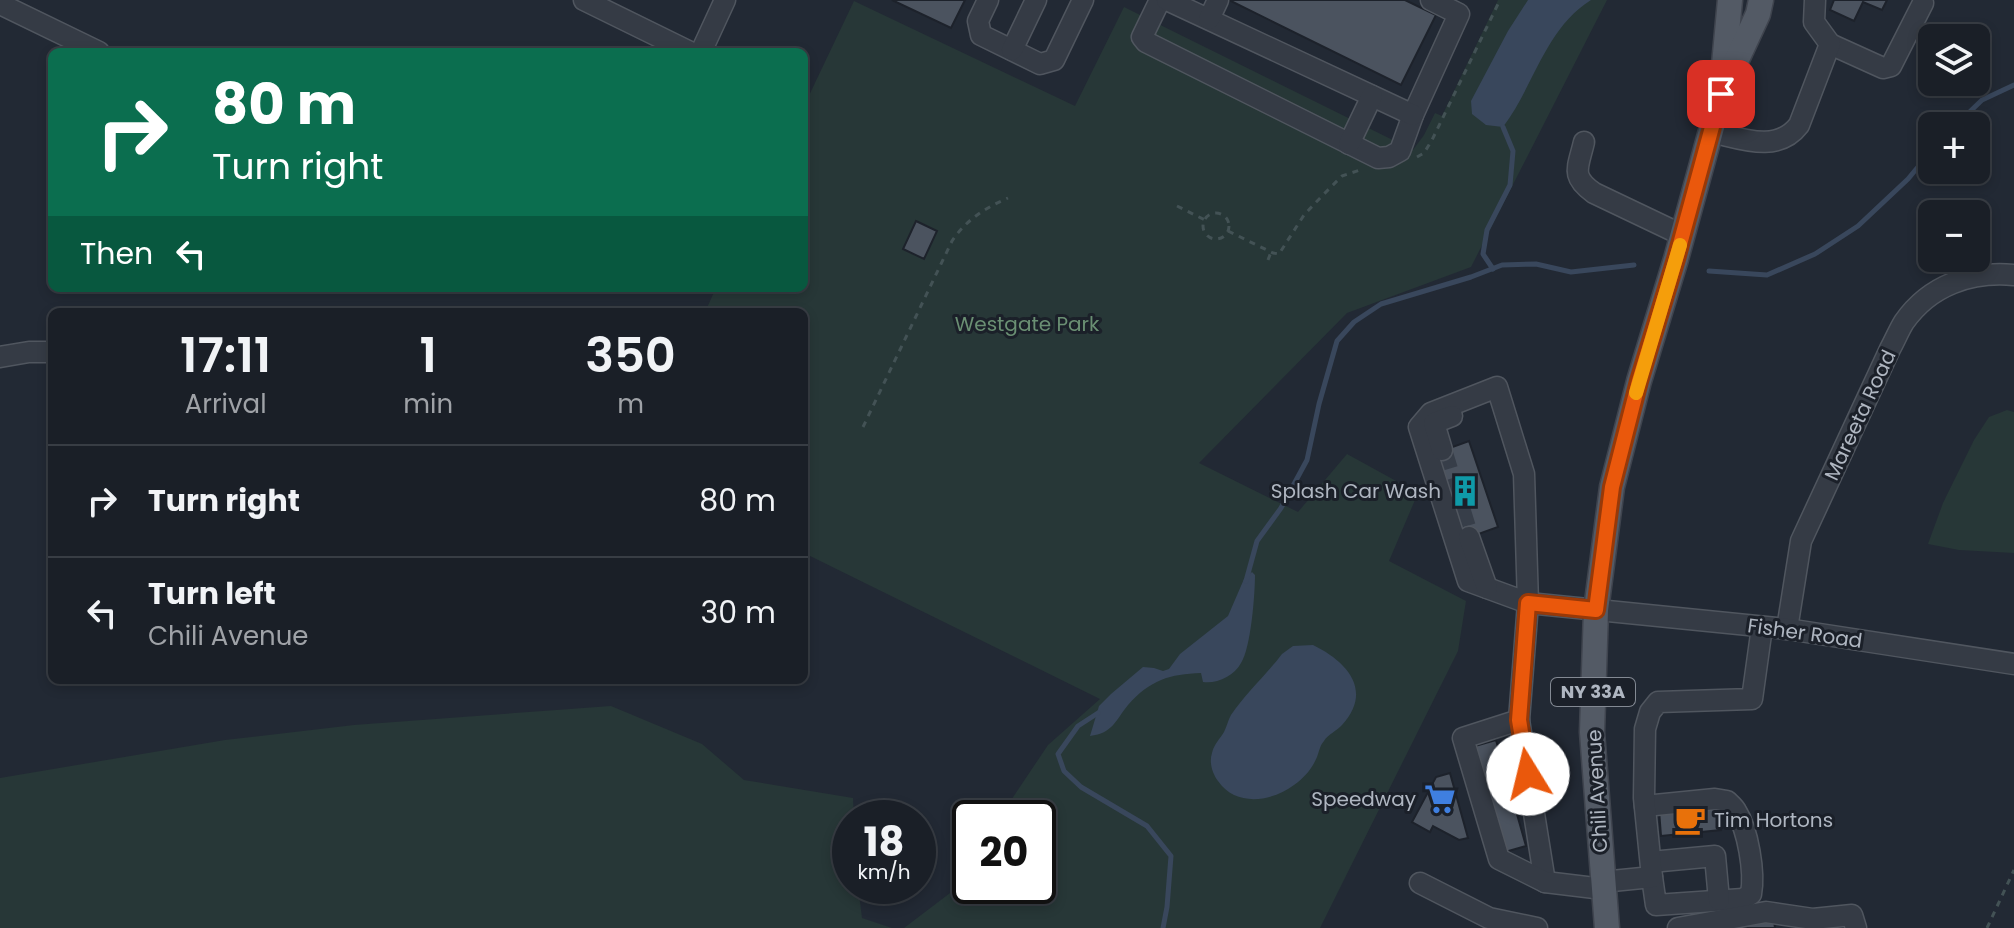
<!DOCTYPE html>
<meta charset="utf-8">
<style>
:root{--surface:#1a1f27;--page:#23272f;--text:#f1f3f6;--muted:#9fa2a7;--line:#383d44}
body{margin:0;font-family:Poppins,sans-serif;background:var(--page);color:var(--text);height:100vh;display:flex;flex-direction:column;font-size:30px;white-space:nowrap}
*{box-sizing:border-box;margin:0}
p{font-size:26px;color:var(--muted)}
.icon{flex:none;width:44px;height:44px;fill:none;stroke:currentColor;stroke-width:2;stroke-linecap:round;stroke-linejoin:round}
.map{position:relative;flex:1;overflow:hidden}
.panel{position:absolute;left:48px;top:308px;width:760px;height:376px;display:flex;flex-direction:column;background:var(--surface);border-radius:12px;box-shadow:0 4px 12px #0003,0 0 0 2px var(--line)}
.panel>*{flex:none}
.banner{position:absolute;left:48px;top:48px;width:760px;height:244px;border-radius:12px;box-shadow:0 4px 12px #0003,0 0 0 2px var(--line);background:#0b6e4f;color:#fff;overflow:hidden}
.fabs{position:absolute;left:1918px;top:24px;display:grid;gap:16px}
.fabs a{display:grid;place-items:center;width:72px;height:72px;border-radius:12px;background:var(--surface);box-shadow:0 4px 12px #0003,0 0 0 2px var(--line);font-size:40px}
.speed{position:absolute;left:832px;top:800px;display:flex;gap:16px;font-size:40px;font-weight:700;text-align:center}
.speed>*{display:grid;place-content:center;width:104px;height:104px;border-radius:50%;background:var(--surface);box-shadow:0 4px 12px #0003,0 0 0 2px var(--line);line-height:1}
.speed small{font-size:20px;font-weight:400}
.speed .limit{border:4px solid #111;border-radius:12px;background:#fff;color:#111}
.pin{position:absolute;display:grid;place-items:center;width:68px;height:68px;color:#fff;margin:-34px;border-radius:16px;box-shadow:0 4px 12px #0006}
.me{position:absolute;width:88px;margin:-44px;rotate:351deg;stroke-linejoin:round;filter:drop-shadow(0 0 6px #0008)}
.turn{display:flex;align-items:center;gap:28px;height:168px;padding:0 32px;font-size:36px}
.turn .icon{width:104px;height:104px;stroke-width:2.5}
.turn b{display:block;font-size:56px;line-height:68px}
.then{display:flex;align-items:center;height:76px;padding:0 32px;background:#0003;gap:16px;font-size:30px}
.eta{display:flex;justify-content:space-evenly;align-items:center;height:136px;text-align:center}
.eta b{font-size:48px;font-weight:600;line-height:56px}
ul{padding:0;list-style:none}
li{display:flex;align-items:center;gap:24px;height:112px;padding:0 32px;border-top:2px solid var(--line)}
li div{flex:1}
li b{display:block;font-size:30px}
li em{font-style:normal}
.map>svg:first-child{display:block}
.green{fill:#273737}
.water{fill:#39475c}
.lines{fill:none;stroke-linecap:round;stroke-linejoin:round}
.stream{stroke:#39475c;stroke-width:5}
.building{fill:#4b535f;stroke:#1d222b;stroke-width:2}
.minor-tunnel{stroke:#373e49;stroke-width:20;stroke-dasharray:20 10;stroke-linecap:butt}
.minor-casing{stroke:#50565f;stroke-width:23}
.major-casing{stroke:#3f444e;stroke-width:27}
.path{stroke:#435255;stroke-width:3;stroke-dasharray:6 6;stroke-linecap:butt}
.minor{stroke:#353b45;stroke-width:20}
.major{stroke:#535a65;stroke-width:24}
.route-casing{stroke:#983908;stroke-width:20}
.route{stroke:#ea580c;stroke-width:14}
.slow{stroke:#f59e0b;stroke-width:14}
.labels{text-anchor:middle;stroke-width:6;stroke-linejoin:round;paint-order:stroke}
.shield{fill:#1b2029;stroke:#838993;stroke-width:2}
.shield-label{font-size:18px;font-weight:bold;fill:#afb6c1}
.park-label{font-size:20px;fill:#6a8f73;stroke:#1b2029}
.street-label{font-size:20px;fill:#afb6c1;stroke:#1b2029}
.poi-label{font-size:20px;fill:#afb6c1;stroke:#1b2029;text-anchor:end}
</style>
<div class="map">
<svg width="2014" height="928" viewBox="0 0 2014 928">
<rect width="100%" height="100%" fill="#222934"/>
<g class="green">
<polygon points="1498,0 1607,0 1471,267 1347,313 1199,463 1298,512 1347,454 1418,493 1389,561 1466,601 1458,651 1320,928 904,928 958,887 970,867 970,886 1038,886 1038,818 999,818 1048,745 1100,699 804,553 804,312 705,312 716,288 804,288 804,106 854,1 1075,106 1124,7 1413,150 1424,135 1435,113 1442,116"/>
<polygon points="2007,410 2014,412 2014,553 1959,550 1928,544 1943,503 1974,440 1989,417"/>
<polygon points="611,706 702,744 744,780 853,798 854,818 850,818 850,886 858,886 862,918 892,928 0,928 0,778 225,740 354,725"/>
</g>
<g class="water">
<path d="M 1528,0 L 1591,0 C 1545,29 1534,86 1503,127 L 1486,125 L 1472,114 L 1471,101 L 1508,31 Z"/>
<path d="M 1252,572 L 1255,575 C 1255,594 1251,648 1241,663 C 1234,676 1217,684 1203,682 L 1201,673 C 1170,674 1150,680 1128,705 C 1115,721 1113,733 1090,736 L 1099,706 L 1111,694 L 1143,667 L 1154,668 L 1163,671 L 1169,669 L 1180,654 L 1228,616 L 1244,579 Z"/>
<path d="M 1313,645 C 1346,661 1374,690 1342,725 C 1337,731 1328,734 1324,741 C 1320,745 1319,752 1317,757 C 1312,769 1304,778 1294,785 C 1271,802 1236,807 1218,781 C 1212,773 1209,762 1212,753 C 1214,744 1220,739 1224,732 C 1227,726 1228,720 1231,715 C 1246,693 1266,675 1282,654 L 1293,646 Z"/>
</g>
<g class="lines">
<g class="stream">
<polyline points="1955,126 1982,100 2014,85"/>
<polyline points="1493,269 1483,254 1487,230 1510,185 1513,151 1503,127"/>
<polyline points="1709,271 1767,275 1815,254 1858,226 1908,179 1932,150"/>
<polyline points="1246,581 1257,541 1281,508 1307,460 1319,404 1337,341 1354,322 1381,304 1471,277 1502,265 1536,264 1571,272 1634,265"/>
<polyline points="1098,713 1078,726 1058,754 1064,771 1081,787 1147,826 1171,856 1167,907 1163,928"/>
</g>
</g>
<g class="building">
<polygon points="892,0 965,0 951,28"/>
<polygon points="1229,0 1405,0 1436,15 1401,85"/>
<polygon points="1834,0 1887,0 1882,10 1863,2 1854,21 1830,10"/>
<polygon points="916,221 937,231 924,259 903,249"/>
<polygon points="1469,441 1498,527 1462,540 1433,454"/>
<polygon points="1496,740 1526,846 1505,852 1475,746"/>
<polygon points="1450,773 1468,838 1459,840 1433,826 1430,832 1412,822 1436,777"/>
<polygon points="1718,804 1721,830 1661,836 1659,810"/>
<polygon points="1774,921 1775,928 1719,928"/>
</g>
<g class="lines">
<polyline class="minor-tunnel" points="1442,450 1469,537"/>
<defs>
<g id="minor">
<polyline points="584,0 690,52"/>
<polyline points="988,0 978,21 981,35 1040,64 1054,60 1083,0"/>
<polyline points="1160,0 1142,37 1146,42 1378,158 1389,157 1400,151 1413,115 1459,14 1431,0"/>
<polyline points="1167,0 1413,115"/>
<polyline points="0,4 99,52"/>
<polyline points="1209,19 1218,0"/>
<polyline points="1830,44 1883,68 1891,66 1923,3"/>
<polyline points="1012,50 1036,0"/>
<polyline points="701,52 725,0"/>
<path d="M 1711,132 C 1740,138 1777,154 1799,125 L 1830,44 L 1814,22 L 1815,0"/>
<path d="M 1584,142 C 1578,168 1570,176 1594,193 L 1682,235"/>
<polyline points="1349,144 1372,96"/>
<polyline points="0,357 29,352 52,352"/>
<polygon points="1497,387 1524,474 1528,603 1468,581 1419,427 1431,413"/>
<polyline points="1442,450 1434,423 1452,416"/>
<polyline points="1469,537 1487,588"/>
<path d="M 1787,629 L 1801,541 L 1890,349 C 1895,340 1899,330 1904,322 C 1930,285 1971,271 2014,275"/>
<polyline points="1519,720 1545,882"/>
<path d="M 1645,806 L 1715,799 L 1727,801 C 1730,804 1734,807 1736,811 C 1748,830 1755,872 1751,894 L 1743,899 L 1656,905 L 1652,877"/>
<polyline points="1651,862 1715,856 1719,900"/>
<polyline points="1602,882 1652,877 1644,798 1645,729 1650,712 1658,702 1752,699 1762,627"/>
<polyline points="1420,883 1489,918 1537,928"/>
<polyline points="1603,889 1545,882 1499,859 1463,738 1519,720 1528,603 1787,629 2014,664"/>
<polyline points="1678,928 1766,912 1813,919 1852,915 1856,928"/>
</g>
<g id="major">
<polyline points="1723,75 1730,0"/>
<polyline points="1607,928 1592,732 1596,610 1612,487 1639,381 1676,259 1721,94 1758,14 1761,0"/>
</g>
</defs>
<use href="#minor" class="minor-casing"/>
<use href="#major" class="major-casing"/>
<g class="path">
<polyline points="1417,157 1424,153 1432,140 1500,0"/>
<polyline points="1177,206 1205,220"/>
<circle cx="1216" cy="226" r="13"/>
<polyline points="1228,231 1273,253 1279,254 1304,215 1321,197 1342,176 1360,170"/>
<polyline points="1268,260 1271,252"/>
<path d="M 863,427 L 952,241 C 966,220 985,208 1008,198"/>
<polyline points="1987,928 2014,870"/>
</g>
<use href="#minor" class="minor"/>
<use href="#major" class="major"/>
</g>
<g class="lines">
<defs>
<polyline id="route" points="1528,774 1519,720 1528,603 1596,610 1612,487 1639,381 1676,259 1721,94"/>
</defs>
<use href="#route" class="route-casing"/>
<use href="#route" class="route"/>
<polyline class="slow" points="1636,393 1680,245"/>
</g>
<defs>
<symbol id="building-bare" viewBox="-9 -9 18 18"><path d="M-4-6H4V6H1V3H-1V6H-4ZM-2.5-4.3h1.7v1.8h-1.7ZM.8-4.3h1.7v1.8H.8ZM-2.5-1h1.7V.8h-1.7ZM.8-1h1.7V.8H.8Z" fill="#0f9aa8" stroke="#1b2029" stroke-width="2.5" paint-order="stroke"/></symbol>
<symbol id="supermarket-bare" viewBox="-9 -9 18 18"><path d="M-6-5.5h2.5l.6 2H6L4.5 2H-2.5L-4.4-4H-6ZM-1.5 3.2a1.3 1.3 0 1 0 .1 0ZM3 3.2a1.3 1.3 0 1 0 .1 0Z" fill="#3f7fe0" stroke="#1b2029" stroke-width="2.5" paint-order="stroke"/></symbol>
<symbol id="cafe-bare" viewBox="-9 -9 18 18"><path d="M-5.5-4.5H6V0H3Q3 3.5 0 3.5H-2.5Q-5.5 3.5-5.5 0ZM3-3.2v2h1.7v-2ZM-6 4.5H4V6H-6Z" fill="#e8710a" stroke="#1b2029" stroke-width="2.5" paint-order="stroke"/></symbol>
</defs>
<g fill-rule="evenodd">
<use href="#building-bare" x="1443" y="469" width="44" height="44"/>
<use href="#supermarket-bare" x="1418" y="777" width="44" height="44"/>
<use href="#cafe-bare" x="1668" y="798" width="44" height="44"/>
</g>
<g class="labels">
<rect class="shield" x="1551" y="678" width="84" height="28" rx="6"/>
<g class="shield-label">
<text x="1593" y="698">NY 33A</text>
</g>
<g class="park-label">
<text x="1027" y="331">Westgate Park</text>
</g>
<g class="street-label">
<text transform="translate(1860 415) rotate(-65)" y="7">Mareeta Road</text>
<text transform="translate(1805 633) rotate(8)" y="7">Fisher Road</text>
<text transform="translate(1597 791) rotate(-93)" y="7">Chili Avenue</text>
</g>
<g class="poi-label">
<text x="1441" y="498">Splash Car Wash</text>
<text x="1416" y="806">Speedway</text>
<text x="1714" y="827" text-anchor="start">Tim Hortons</text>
</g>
</g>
</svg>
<div class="fabs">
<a><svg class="icon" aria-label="layers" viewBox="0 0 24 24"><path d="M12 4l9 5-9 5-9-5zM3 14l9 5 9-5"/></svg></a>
<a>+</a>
<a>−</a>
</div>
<div class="speed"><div>18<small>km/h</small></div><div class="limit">20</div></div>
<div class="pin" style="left:1721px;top:94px;background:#d93025"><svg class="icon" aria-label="arrive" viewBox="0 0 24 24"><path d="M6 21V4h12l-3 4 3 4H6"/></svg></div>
<svg class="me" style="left:1528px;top:774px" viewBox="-20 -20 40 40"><circle r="19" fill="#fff"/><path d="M0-13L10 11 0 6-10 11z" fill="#ea580c"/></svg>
<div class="banner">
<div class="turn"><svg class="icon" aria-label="right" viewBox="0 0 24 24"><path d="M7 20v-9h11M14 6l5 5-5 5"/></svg><div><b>80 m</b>Turn right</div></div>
<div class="then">Then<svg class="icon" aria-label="left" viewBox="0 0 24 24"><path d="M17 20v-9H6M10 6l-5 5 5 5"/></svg></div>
</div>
<section class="panel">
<div class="eta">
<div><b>17:11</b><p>Arrival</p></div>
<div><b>1</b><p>min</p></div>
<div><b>350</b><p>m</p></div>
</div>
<ul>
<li><svg class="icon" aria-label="right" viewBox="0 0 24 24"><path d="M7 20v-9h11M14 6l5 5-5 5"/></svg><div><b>Turn right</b></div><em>80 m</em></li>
<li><svg class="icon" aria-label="left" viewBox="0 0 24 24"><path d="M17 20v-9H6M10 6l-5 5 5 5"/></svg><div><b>Turn left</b><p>Chili Avenue</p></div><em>30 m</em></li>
</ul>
</section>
</div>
